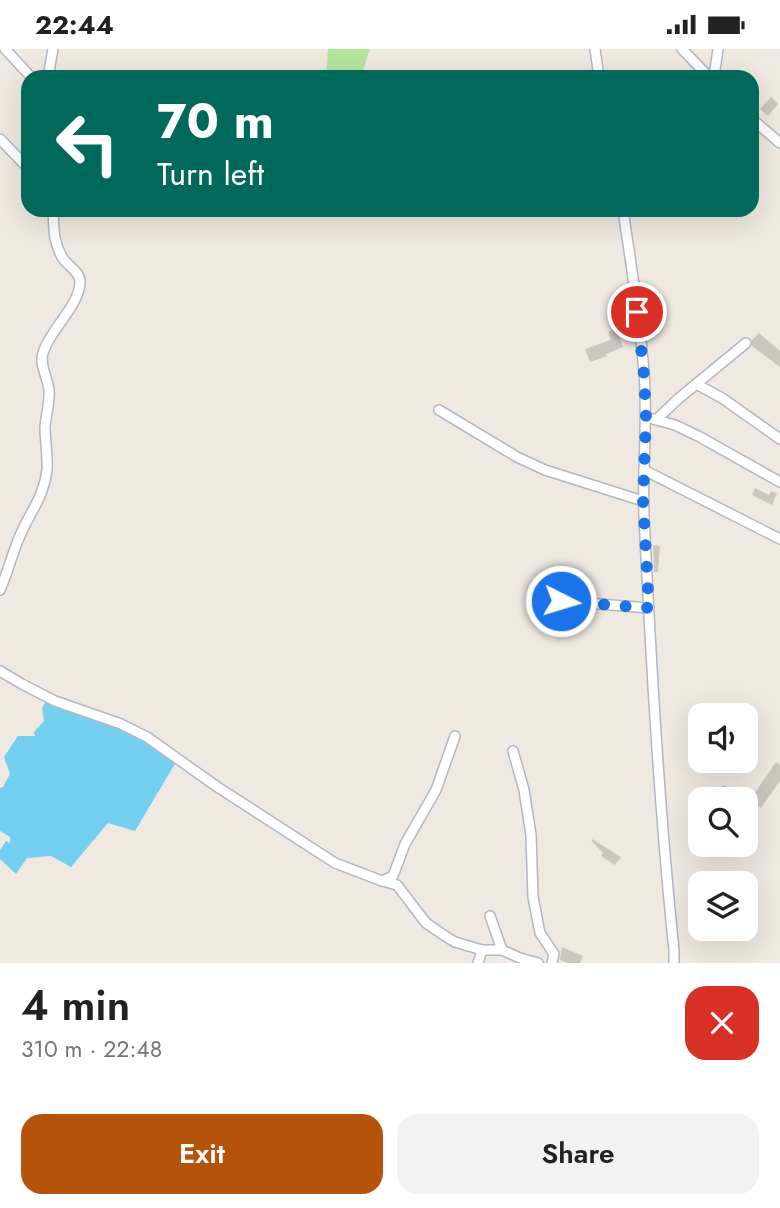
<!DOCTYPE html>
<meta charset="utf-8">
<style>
:root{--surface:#fff;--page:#f2f2f2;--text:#222;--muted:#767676;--accent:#b45309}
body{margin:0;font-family:Jost,sans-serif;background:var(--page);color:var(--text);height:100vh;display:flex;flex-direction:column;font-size:26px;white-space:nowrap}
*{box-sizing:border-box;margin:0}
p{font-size:23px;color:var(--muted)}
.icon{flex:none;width:38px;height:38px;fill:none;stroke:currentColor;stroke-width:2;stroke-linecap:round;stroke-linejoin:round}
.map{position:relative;height:914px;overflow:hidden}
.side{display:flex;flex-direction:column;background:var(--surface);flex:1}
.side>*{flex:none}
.guide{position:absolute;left:21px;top:21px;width:738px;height:147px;border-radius:21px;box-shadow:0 7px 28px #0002;background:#00695c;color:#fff;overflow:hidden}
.fabs{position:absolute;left:688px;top:654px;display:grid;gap:14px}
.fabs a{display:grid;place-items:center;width:70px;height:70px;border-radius:14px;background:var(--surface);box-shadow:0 7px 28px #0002;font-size:35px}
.pin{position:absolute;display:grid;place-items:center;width:60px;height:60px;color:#fff;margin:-30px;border:4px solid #fff;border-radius:50%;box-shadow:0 2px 7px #0007}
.me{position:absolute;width:77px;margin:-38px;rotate:95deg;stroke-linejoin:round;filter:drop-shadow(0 0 5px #0008)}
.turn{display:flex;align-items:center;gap:24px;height:147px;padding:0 21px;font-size:32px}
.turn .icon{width:91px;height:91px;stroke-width:2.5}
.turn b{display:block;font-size:49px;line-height:60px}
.round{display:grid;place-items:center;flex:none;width:74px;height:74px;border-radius:21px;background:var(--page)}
.head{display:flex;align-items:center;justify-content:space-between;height:119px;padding:0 21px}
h1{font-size:42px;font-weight:600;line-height:52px}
.action{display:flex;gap:14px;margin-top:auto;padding:14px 21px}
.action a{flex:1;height:80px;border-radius:21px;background:var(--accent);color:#fff;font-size:28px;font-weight:600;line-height:80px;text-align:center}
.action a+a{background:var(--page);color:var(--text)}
.status{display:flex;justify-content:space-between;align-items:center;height:49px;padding:0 35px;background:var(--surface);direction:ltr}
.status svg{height:19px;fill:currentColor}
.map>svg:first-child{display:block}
.green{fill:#b6e59e}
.water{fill:#75cff0}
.building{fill:#cbc7bf}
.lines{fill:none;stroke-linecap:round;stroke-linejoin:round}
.street-casing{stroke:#b4b7c1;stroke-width:12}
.street{stroke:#fff;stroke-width:9}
.route{stroke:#1a73e8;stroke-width:12;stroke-dasharray:0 21.6}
</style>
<div class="status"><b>22:44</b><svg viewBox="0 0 49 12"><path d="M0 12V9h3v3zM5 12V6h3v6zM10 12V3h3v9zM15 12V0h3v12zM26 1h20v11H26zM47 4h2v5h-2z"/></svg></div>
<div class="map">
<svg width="780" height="914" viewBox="0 0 780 914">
<rect width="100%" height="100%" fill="#efe9e1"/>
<polygon class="green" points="328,0 370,0 361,28 326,28"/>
<polygon class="water" points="46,653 144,689 176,713 135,782 108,774 71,818 51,807 27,809 16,825 0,810 0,801 6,792 10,794 10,788 0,782 0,739 3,738 10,725 4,708 18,687 35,687 34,683 44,672 42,659"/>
<g class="building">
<polygon points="771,48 778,55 768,67 760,60"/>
<polygon points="616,279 623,298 606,305 607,307 590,313 585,300 611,291 608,283"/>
<polygon points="759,284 780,302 780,318 752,297 752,291"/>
<polygon points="755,439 769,446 771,442 777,444 772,456 752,446"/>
<polygon points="653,496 660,497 658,523 654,523"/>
<polygon points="776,713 780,716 780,732 761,759 750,751"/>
<polygon points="725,736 730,746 721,751 715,751 711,743"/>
<polygon points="592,790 621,808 615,816 601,807 603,804 591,791"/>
<polygon points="562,898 583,907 580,914 568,914 560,911"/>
</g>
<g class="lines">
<defs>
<g id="street">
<polyline points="5,0 31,28"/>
<polyline points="595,0 599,28"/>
<polyline points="682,0 709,28"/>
<polyline points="48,28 53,0"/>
<polyline points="714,28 718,0"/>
<polyline points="752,70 780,94"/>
<polyline points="0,90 28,119"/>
<path d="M 623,161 C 631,215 640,270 644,324 C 648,372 642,420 644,467 C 651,612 659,757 674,901 L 674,914"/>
<polyline points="696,335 722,349 780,390"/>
<polyline points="439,361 517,408 545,421 643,452"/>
<polyline points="646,368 675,376 700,388 780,433"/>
<polyline points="656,371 678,350 746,294"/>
<polyline points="644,421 780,490"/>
<path d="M 0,541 C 9,521 13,500 23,480 C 33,459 44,446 47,421 C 48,407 45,392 45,378 C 46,365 50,354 49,341 C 48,329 39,316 43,304 C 49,282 80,256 80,233 C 80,222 67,217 62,208 C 53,192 54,179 53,161"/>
<polyline points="561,552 649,559"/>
<polyline points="0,622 22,635 55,652 121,675 147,688 216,737 335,814 382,832"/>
<polyline points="455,687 436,741 405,795 393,827 382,832 397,836 426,874 445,887 455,893 482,901 502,901 520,909 538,914"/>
<polyline points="513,702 524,741 531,786 533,848 540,884 554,905 552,914"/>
<polyline points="490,867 502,901"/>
<polyline points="478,914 482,901"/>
</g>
</defs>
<use href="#street" class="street-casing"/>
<use href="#street" class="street"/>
</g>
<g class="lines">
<polyline class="route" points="561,552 649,559 643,452 646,368 644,326 637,263"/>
</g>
</svg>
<div class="fabs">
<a><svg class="icon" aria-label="sound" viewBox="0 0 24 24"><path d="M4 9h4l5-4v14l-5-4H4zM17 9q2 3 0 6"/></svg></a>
<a><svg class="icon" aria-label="search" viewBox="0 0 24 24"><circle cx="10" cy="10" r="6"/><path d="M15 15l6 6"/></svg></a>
<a><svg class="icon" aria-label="layers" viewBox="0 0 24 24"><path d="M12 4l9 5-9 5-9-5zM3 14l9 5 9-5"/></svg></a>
</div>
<div class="pin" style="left:637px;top:263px;background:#d93025"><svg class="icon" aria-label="arrive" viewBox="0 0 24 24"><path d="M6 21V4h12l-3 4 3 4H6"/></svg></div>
<svg class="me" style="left:561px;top:552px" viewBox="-20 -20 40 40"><circle r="17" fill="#1a73e8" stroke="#fff" stroke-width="3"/><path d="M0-11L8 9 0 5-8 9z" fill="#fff"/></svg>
<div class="guide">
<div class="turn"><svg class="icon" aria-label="left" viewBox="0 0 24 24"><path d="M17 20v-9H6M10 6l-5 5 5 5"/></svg><div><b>70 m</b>Turn left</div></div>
</div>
</div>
<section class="side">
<div class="head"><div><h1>4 min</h1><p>310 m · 22:48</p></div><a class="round" style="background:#d93025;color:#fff"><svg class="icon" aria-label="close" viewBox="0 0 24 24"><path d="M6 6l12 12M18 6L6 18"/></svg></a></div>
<div class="action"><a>Exit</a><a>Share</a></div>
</section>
